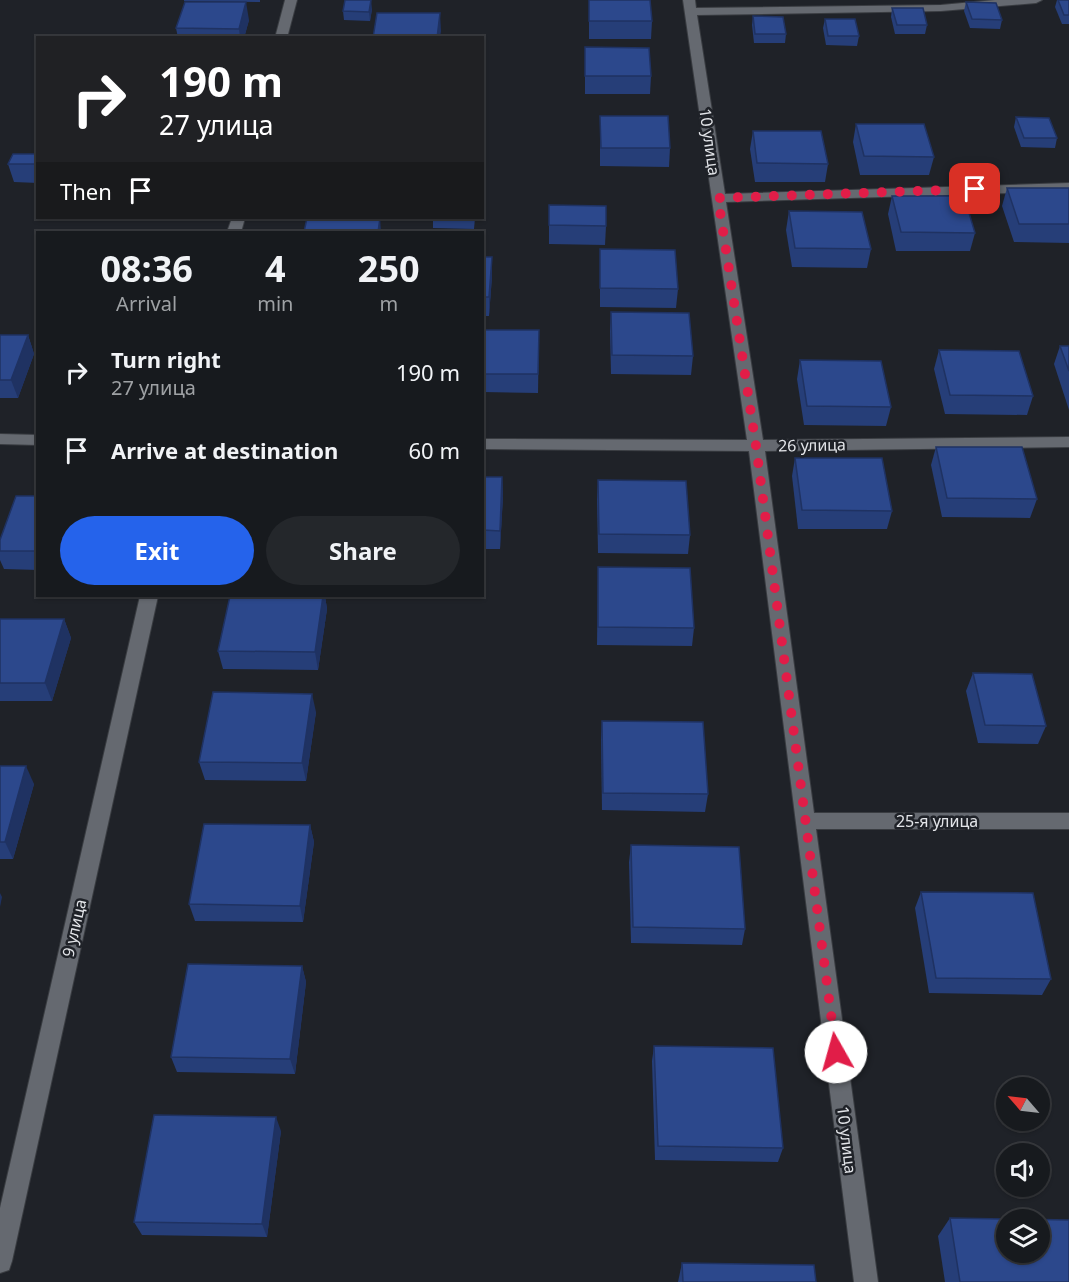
<!DOCTYPE html>
<meta charset="utf-8">
<style>
:root{--surface:#171a1e;--page:#24272b;--text:#f1f3f6;--muted:#9ea1a4;--line:#36383c;--accent:#2563eb}
body{margin:0;font-family:"Noto Sans",sans-serif;background:var(--page);color:var(--text);height:100vh;display:flex;flex-direction:column;font-size:22px;white-space:nowrap}
*{box-sizing:border-box;margin:0}
p{font-size:20px;color:var(--muted)}
.icon{flex:none;width:33px;height:33px;fill:none;stroke:currentColor;stroke-width:2;stroke-linecap:round;stroke-linejoin:round}
.map{position:relative;flex:1;overflow:hidden}
.side{position:absolute;left:36px;top:231px;width:448px;height:366px;display:flex;flex-direction:column;background:var(--surface);border-radius:0px;box-shadow:0 2px 4px #0004,0 0 0 2px var(--line)}
.side>*{flex:none}
.top-card{position:absolute;left:36px;top:36px;width:448px;height:183px;border-radius:0px;box-shadow:0 2px 4px #0004,0 0 0 2px var(--line);background:#202124;color:#fff;overflow:hidden}
.needle{width:39px;rotate:298deg}
.tools{position:absolute;left:996px;top:1077px;display:grid;gap:12px}
.tools a{display:grid;place-items:center;width:54px;height:54px;border-radius:50%;background:var(--surface);box-shadow:0 2px 4px #0004,0 0 0 2px var(--line);font-size:30px}
.pin{position:absolute;display:grid;place-items:center;width:51px;height:51px;color:#fff;margin:-26px;border-radius:12px;box-shadow:0 3px 9px #0006}
.me{position:absolute;width:66px;margin:-33px;rotate:353deg;stroke-linejoin:round;filter:drop-shadow(0 0 4px #0008)}
.turn{display:flex;align-items:center;gap:21px;height:126px;padding:0 24px;font-size:27px}
.turn .icon{width:78px;height:78px;stroke-width:2.5}
.turn b{display:block;font-size:42px;line-height:51px}
.then{display:flex;align-items:center;height:57px;padding:0 24px;background:#0003;gap:12px;font-size:22px}
.eta{display:flex;justify-content:space-evenly;align-items:center;height:102px;text-align:center}
.eta b{font-size:36px;font-weight:700;line-height:42px}
.primary-button{display:flex;gap:12px;margin-top:auto;padding:12px 24px}
.primary-button a{flex:1;height:69px;border-radius:36px;background:var(--accent);color:#fff;font-size:24px;font-weight:700;line-height:69px;text-align:center}
.primary-button a+a{background:var(--page);color:var(--text)}
ul{padding:0;list-style:none}
li{display:flex;align-items:center;gap:18px;height:78px;padding:0 24px}
li div{flex:1}
li b{display:block;font-size:22px}
li em{font-style:normal}
.map>svg:first-child{display:block}
.lines{fill:none;stroke-linecap:round;stroke-linejoin:round}
.street-casing{stroke:#393c41;stroke-width:2}
.street{fill:#656970;fill-rule:evenodd}
.wall{fill:#263e78}
.shaded-wall{fill:#1f3262}
.building{fill:#2c488c;stroke:#1f3262;stroke-width:1.5;fill-rule:evenodd}
.route{stroke:#e11d48;stroke-width:10;stroke-dasharray:0 18}
.labels{text-anchor:middle;stroke-width:5;stroke-linejoin:round;paint-order:stroke}
.street-label{font-size:16px;fill:#e3e5e9;stroke:#1f2228}
</style>
<div class="map">
<svg width="1069" height="1282" viewBox="0 0 1069 1282">
<rect width="100%" height="100%" fill="#1f2228"/>
<g class="lines">
<defs>
<g id="street">
<polygon points="285,0 297,0 287,38 275,38"/>
<polygon points="683,0 695,0 696,8 941,5 995,0 1042,0 1036,3 941,11 697,15 725,194 1069,183 1069,191 726,202 763,440 1069,437 1069,447 765,451 814,813 1069,813 1069,829 816,829 878,1282 854,1282 749,451 483,449 483,439 747,440"/>
<polygon points="232,218 245,218 241,232 227,232"/>
<polygon points="0,434 38,435 38,445 0,444"/>
<polygon points="140,596 158,596 12,1261 9,1270 0,1273 0,1208"/>
</g>
</defs>
<use href="#street" class="street-casing"/>
<use href="#street" class="street"/>
</g>
<g class="wall">
<polygon points="184,0 260,0 260,2 184,1"/>
<polygon points="589,0 652,21 651,39 589,39"/>
<polygon points="1057,0 1069,0 1069,24 1062,24 1055,7"/>
<polygon points="966,2 1002,20 1000,29 970,28 964,11"/>
<polygon points="892,8 927,25 925,34 895,34 891,17"/>
<polygon points="372,9 370,21 344,20 343,11"/>
<polygon points="753,16 786,34 785,43 754,43 752,25"/>
<polygon points="825,19 859,36 857,46 826,45 823,28"/>
<polygon points="249,20 244,38 178,38 176,28"/>
<polygon points="585,47 651,76 650,94 585,94"/>
<polygon points="600,116 670,148 669,167 600,166"/>
<polygon points="1016,117 1057,138 1055,148 1021,147 1014,127"/>
<polygon points="856,124 934,157 929,175 860,175 853,142"/>
<polygon points="753,131 828,164 825,182 755,182 750,149"/>
<polygon points="38,154 38,183 14,182 8,164"/>
<polygon points="1007,188 1069,188 1069,243 1014,242 1002,206"/>
<polygon points="892,196 975,233 970,251 896,251 888,214"/>
<polygon points="549,205 606,226 605,245 549,244"/>
<polygon points="789,211 871,249 867,268 792,267 786,230"/>
<polygon points="433,218 475,218 474,229 433,228"/>
<polygon points="600,249 678,289 676,308 600,307"/>
<polygon points="483,257 492,276 489,316 483,316"/>
<polygon points="611,312 693,356 691,375 611,374 610,331"/>
<polygon points="483,330 539,330 538,393 483,392"/>
<polygon points="0,335 28,335 34,354 18,398 0,398"/>
<polygon points="1060,346 1069,346 1069,410 1054,364"/>
<polygon points="939,350 1033,396 1027,415 945,414 934,369"/>
<polygon points="800,360 891,407 886,426 804,425 797,379"/>
<polygon points="936,447 1037,499 1030,518 942,517 931,465"/>
<polygon points="795,458 892,511 887,529 798,529 792,476"/>
<polygon points="483,477 502,477 503,496 500,549 483,549"/>
<polygon points="598,480 690,535 688,554 598,553 597,499"/>
<polygon points="38,496 38,570 4,569 0,560 0,540"/>
<polygon points="598,567 694,628 692,646 597,645"/>
<polygon points="230,596 325,596 327,609 318,670 223,669 218,651"/>
<polygon points="0,619 64,619 71,638 52,701 0,701"/>
<polygon points="973,673 1046,726 1038,744 978,743 966,691"/>
<polygon points="316,712 306,781 205,780 199,762"/>
<polygon points="602,721 708,794 705,812 602,810 601,739"/>
<polygon points="0,766 34,784 13,859 0,859"/>
<polygon points="310,825 314,842 303,922 195,921 189,904"/>
<polygon points="631,845 745,929 742,945 631,943 629,862"/>
<polygon points="921,892 1051,979 1042,995 929,993 915,908"/>
<polygon points="302,966 306,982 295,1074 177,1072 171,1057"/>
<polygon points="654,1046 783,1148 778,1162 655,1160 652,1061"/>
<polygon points="281,1131 267,1237 142,1235 134,1222"/>
<polygon points="950,1218 1069,1282 945,1282 938,1236"/>
<polygon points="682,1263 816,1282 678,1282"/>
</g>
<g class="shaded-wall">
<polygon points="371,0 372,9 370,21 369,12"/>
<polygon points="246,2 249,20 244,38 240,38 239,29"/>
<polygon points="440,13 441,31 440,38 437,38"/>
<polygon points="380,218 381,232 378,232"/>
<polygon points="492,257 492,276 489,316 489,297"/>
<polygon points="28,335 34,354 18,398 11,380"/>
<polygon points="502,477 503,496 500,549 500,531"/>
<polygon points="323,596 325,596 327,609 318,670 315,652"/>
<polygon points="64,619 71,638 52,701 45,683"/>
<polygon points="312,694 316,712 306,781 302,763"/>
<polygon points="26,766 34,784 13,859 5,842"/>
<polygon points="310,825 314,842 303,922 300,906"/>
<polygon points="0,893 2,897 0,907"/>
<polygon points="302,966 306,982 295,1074 290,1059"/>
<polygon points="276,1117 281,1131 267,1237 262,1224"/>
</g>
<g class="building">
<polygon points="345,0 371,0 369,12 343,11"/>
<polygon points="589,0 650,0 652,21 589,21"/>
<polygon points="1058,0 1069,0 1069,15 1064,15"/>
<polygon points="185,2 246,2 239,29 176,28"/>
<polygon points="966,2 996,3 1002,20 972,19"/>
<polygon points="892,8 923,8 927,25 897,25"/>
<polygon points="377,13 440,13 437,38 373,38"/>
<polygon points="753,16 783,17 786,34 755,34"/>
<polygon points="825,19 855,19 859,36 828,36"/>
<polygon points="585,47 649,48 651,76 585,76"/>
<polygon points="600,116 668,116 670,148 601,148"/>
<polygon points="1016,117 1049,118 1057,138 1024,138"/>
<polygon points="856,124 924,124 934,157 864,156"/>
<polygon points="753,131 821,131 828,164 757,163"/>
<polygon points="13,154 38,154 38,164 8,164"/>
<polygon points="1007,188 1069,188 1069,224 1019,224"/>
<polygon points="892,196 964,196 975,233 901,232"/>
<polygon points="549,205 606,206 606,226 549,225"/>
<polygon points="789,211 862,212 871,249 795,248"/>
<polygon points="307,218 380,218 378,232 304,232"/>
<rect x="433" y="218" width="40" height="1"/>
<polygon points="600,249 675,250 678,289 600,288"/>
<polygon points="483,257 492,257 489,297 483,297"/>
<polygon points="611,312 689,313 693,356 612,355"/>
<polygon points="483,330 539,330 538,374 483,374"/>
<polygon points="0,335 28,335 11,380 0,380"/>
<polygon points="1060,346 1069,346 1069,371"/>
<polygon points="939,350 1019,351 1033,396 950,395"/>
<polygon points="800,360 881,361 891,407 807,406"/>
<polygon points="936,447 1022,447 1037,499 947,498"/>
<polygon points="795,458 882,458 892,511 802,510"/>
<polygon points="483,477 502,477 500,531 483,530"/>
<polygon points="598,480 686,481 690,535 599,534"/>
<polygon points="16,496 38,496 38,551 0,551 0,540"/>
<polygon points="598,567 690,568 694,628 598,627"/>
<polygon points="230,596 323,596 315,652 218,651"/>
<polygon points="0,619 64,619 45,683 0,683"/>
<polygon points="973,673 1032,674 1046,726 985,725"/>
<polygon points="213,692 312,694 302,763 199,762"/>
<polygon points="602,721 703,722 708,794 603,793"/>
<polygon points="0,766 26,766 5,842 0,842"/>
<polygon points="204,824 310,825 300,906 189,904"/>
<polygon points="631,845 739,847 745,929 633,927"/>
<polygon points="921,892 1033,893 1051,979 936,978"/>
<polygon points="188,964 302,966 290,1059 171,1057"/>
<polygon points="654,1046 773,1048 783,1148 658,1146"/>
<polygon points="154,1115 276,1117 262,1224 134,1222"/>
<path d="M 950,1218 L 1069,1220 L 1069,1282 L 960,1282 ZM 1006,1220 L 1040,1220 L 1040,1252 L 1006,1252 Z"/>
<polygon points="682,1263 814,1265 816,1282 683,1282"/>
</g>
<g class="lines">
<polyline class="route" points="836,1052 756,446 718,198 975,189"/>
</g>
<g class="labels">
<g class="street-label">
<text transform="translate(710 142) rotate(82)" y="6">10 улица</text>
<text transform="translate(812 445) rotate(-1)" y="6">26 улица</text>
<text x="937" y="827">25-я улица</text>
<text transform="translate(74 928) rotate(-77)" y="6">9 улица</text>
<text transform="translate(847 1140) rotate(83)" y="6">10 улица</text>
</g>
</g>
</svg>
<div class="tools">
<a><svg class="needle" viewBox="-14 -14 28 28"><path d="M0-13l5 13h-10z" fill="#e53935"/><path d="M0 13l5-13h-10z" fill="#9ea1a4"/></svg></a>
<a><svg class="icon" aria-label="sound" viewBox="0 0 24 24"><path d="M4 9h4l5-4v14l-5-4H4zM17 9q2 3 0 6"/></svg></a>
<a><svg class="icon" aria-label="layers" viewBox="0 0 24 24"><path d="M12 4l9 5-9 5-9-5zM3 14l9 5 9-5"/></svg></a>
</div>
<div class="pin" style="left:975px;top:189px;background:#d93025"><svg class="icon" aria-label="arrive" viewBox="0 0 24 24"><path d="M6 21V4h12l-3 4 3 4H6"/></svg></div>
<svg class="me" style="left:836px;top:1052px" viewBox="-20 -20 40 40"><circle r="19" fill="#fff"/><path d="M0-13L10 11 0 6-10 11z" fill="#e11d48"/></svg>
<div class="top-card">
<div class="turn"><svg class="icon" aria-label="right" viewBox="0 0 24 24"><path d="M7 20v-9h11M14 6l5 5-5 5"/></svg><div><b>190 m</b>27 улица</div></div>
<div class="then">Then<svg class="icon" aria-label="arrive" viewBox="0 0 24 24"><path d="M6 21V4h12l-3 4 3 4H6"/></svg></div>
</div>
<section class="side">
<div class="eta">
<div><b>08:36</b><p>Arrival</p></div>
<div><b>4</b><p>min</p></div>
<div><b>250</b><p>m</p></div>
</div>
<ul>
<li><svg class="icon" aria-label="right" viewBox="0 0 24 24"><path d="M7 20v-9h11M14 6l5 5-5 5"/></svg><div><b>Turn right</b><p>27 улица</p></div><em>190 m</em></li>
<li><svg class="icon" aria-label="arrive" viewBox="0 0 24 24"><path d="M6 21V4h12l-3 4 3 4H6"/></svg><div><b>Arrive at destination</b></div><em>60 m</em></li>
</ul>
<div class="primary-button"><a>Exit</a><a>Share</a></div>
</section>
</div>
